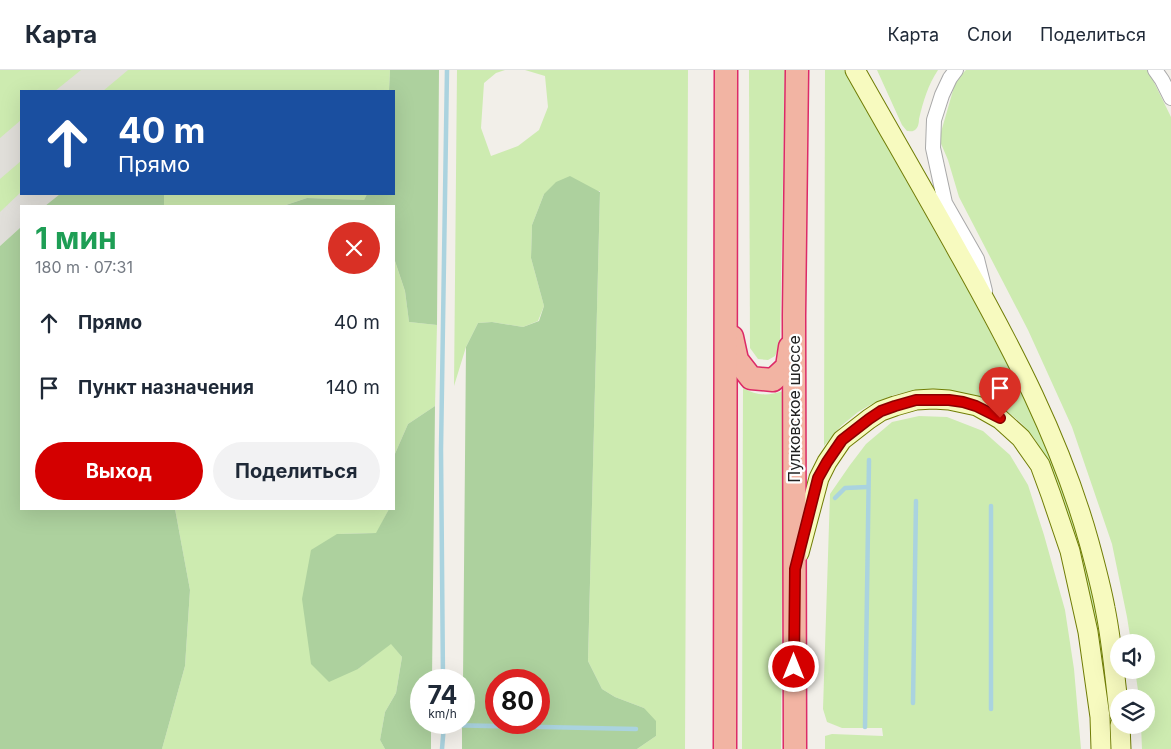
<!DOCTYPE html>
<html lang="ru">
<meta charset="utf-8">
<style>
:root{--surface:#fff;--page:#f2f2f3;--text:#1f2937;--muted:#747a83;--line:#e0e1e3;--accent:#d40000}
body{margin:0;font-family:Inter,sans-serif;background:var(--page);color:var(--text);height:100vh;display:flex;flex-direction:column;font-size:19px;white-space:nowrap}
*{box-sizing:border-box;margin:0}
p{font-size:16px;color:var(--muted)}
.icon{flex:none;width:28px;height:28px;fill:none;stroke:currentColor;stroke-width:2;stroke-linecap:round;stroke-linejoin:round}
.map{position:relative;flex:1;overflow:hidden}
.details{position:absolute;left:20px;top:135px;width:375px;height:305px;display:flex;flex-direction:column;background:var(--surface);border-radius:0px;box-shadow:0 5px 20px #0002}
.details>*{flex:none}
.hud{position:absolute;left:20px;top:20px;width:375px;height:105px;border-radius:0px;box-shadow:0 5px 20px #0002;background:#1a4fa0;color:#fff;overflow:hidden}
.controls{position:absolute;left:1110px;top:564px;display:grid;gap:10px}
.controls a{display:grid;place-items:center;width:45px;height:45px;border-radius:50%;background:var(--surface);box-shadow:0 5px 20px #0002;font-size:25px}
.speed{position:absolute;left:410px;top:599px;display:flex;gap:10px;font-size:25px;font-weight:700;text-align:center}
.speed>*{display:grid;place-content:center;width:65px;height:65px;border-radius:50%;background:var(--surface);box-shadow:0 5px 20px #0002;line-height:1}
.speed small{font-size:12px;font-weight:400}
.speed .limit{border:8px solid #d22;background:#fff;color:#111}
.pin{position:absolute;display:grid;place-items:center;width:42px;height:42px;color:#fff;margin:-51px -21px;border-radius:50% 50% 50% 0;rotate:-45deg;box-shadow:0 0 5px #0007}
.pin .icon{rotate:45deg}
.me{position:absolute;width:55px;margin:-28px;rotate:0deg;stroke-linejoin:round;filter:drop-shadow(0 0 4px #0008)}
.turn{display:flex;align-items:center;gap:18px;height:105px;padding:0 15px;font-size:22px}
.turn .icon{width:65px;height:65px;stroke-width:2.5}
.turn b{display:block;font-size:35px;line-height:42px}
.round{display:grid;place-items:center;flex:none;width:52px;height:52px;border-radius:26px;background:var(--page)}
.headline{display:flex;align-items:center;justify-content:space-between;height:85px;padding:0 15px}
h1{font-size:30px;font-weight:700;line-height:38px;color:#1e9e55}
.cta{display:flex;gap:10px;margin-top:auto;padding:10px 15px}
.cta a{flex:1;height:58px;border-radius:30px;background:var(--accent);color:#fff;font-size:20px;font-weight:700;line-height:58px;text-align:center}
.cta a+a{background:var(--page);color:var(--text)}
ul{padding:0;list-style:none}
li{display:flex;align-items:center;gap:15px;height:65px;padding:0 15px}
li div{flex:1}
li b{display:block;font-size:19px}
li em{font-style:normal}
header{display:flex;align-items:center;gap:30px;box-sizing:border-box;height:70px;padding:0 25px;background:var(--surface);border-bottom:1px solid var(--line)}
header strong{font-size:24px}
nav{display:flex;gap:28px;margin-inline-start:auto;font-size:18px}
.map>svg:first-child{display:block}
.airport{fill:#e1dfda}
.grass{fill:#cdebb0}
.forest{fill:#add19e;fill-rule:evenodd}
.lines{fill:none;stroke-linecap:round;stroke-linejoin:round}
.stream{stroke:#aad3df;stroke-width:4.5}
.minor-casing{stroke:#a9a9a9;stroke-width:16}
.secondary-casing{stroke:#707d05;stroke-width:21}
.trunk-casing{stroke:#dc2a67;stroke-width:25}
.minor{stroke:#fff;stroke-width:14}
.secondary{stroke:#f7fabf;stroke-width:19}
.trunk{stroke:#f2b4a3;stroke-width:22}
.route-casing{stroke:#8a0000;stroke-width:12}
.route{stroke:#d40000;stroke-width:9}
.labels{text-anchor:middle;stroke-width:4.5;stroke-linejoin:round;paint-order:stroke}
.street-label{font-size:16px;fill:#222;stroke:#fff}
</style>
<header>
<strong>Карта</strong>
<nav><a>Карта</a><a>Слои</a><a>Поделиться</a></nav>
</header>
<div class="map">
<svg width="1171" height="679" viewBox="0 0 1171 679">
<rect width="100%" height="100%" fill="#f2efe9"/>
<polygon class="airport" points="0,0 266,0 217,21 21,21 21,124 60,124 45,136 21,136 21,157 0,176"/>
<g class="grass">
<polygon points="0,0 81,0 55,21 21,21 21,50 0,68"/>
<polygon points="128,0 390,0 389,21 103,21"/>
<polygon points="457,0 505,0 496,3 484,13 481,58 491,86 518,76 539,60 548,37 545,6 525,0 688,0 685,679 637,679 656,666 644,638 615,627 602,619 588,591 600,121 544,124 532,155 531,188 544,236 538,251 523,257 492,252 478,253 466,277 454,316"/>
<polygon points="749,0 785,0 780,274 775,286 768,290 758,289 750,278"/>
<polygon points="825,0 844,0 970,224 1026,330 1049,380 1076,456 1095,528 1109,625 1113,679 1108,679 1044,384 1034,368 1021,353 1001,336 966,324 942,321 918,321 907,322 894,325 870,335 858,342 841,356 824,376"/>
<path d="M 877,0 L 938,0 C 928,15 923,32 919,49 C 919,53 918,58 915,60 C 912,62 911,61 907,61 L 902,55 Z"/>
<polygon points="966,0 1148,0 1171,47 1171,679 1142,679 1141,655 1146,655 1146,628 1139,627 1135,600 1146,600 1146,572 1131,572 1127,547 1112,474 1072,357 1028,260 959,127 948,90 939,69 956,10"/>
<polygon points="21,91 21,122 0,142 0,109"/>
<polygon points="164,124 367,124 364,130 307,128 283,136 164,136"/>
<polygon points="394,188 405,221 409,252 437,255 435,336 408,354 394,386"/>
<path d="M 743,318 C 757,326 768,326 783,321 L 781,679 L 742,679 Z"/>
<polygon points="919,346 947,347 983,361 1010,385 1028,415 1044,465 1065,540 1074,599 1081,679 825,679 825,666 832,664 883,666 882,658 842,658 827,652 823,639 830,424 850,395 866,374 892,352"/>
<polygon points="175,439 389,439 377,463 337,464 358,599 391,573 402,587 396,623 385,642 380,670 385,679 162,679 185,596 190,520"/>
</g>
<g class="forest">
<polygon points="390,0 439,0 437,255 409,252 405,221 394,188 394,136 283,136 307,128 364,130 367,124 394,124 394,21 389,21"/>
<path d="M 570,106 L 600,122 L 588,591 L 602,619 L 615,627 L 644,638 L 656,651 L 656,666 L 637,679 L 462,679 L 462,653 L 464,652 L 464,610 L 463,610 L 466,277 L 478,253 L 492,252 L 523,257 L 539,251 L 544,236 L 531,188 L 532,155 L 544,124 L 556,112 ZM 496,610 L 539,610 L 539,652 L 496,652 Z"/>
<polygon points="60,124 164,124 164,136 45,136"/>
<polygon points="21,157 21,439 175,439 190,520 185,596 162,679 0,679 0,176"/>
<polygon points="435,336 432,610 421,610 421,652 431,653 431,679 385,679 380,670 385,642 396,623 402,587 391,574 358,599 329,612 311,594 302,529 311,480 337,464 376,463 389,439 394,439 394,386 408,354"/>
</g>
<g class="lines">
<g class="stream">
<polyline points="835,428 845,418 868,417"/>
<polyline points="443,610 441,380 447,0"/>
<polyline points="913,633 916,431"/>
<polyline points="991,639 991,436"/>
<polyline points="865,657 869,390"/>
<polyline points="442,679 444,655 636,659"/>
</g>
<defs>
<g id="minor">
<polyline points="956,0 950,8 942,25 934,50 933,78 945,133 977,189 985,221"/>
<polyline points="1155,0 1162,10 1171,28"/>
</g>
<g id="secondary">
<path d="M 855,0 C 890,62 926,124 961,187 C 1012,278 1061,371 1089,472 C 1095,494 1101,516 1105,538 C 1112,572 1115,608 1119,643"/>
<polyline points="799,483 819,408 827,392 842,370 869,349 881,341 895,336 916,330 933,329 949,330 977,336 1000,349 1021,368 1040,395 1051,425 1070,481 1088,562 1100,647 1101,679"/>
<polyline points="1120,655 1121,679"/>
</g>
<g id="trunk">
<polyline points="732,267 737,290 751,308 773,310 787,297 790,277"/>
<polyline points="725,679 726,0"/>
<polyline points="795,679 794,246 797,0"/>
</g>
</defs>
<use href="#minor" class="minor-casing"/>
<use href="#secondary" class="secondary-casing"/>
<use href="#trunk" class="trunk-casing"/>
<use href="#minor" class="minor"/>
<use href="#secondary" class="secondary"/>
<use href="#trunk" class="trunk"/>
</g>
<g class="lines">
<defs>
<polyline id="route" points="794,597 795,499 818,408 827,392 842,370 869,349 881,341 895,336 916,330 949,330 963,332 976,336 1000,348"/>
</defs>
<use href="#route" class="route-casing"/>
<use href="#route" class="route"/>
</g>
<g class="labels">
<g class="street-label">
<text transform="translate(794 339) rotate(-90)" y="6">Пулковское шоссе</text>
</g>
</g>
</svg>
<div class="controls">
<a><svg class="icon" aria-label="sound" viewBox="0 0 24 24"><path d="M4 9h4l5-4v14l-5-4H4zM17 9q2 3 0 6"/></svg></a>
<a><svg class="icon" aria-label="layers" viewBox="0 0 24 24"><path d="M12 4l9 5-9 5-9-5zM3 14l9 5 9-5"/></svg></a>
</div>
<div class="speed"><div>74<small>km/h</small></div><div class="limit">80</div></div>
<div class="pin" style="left:1000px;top:348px;background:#d93025"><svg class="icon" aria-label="arrive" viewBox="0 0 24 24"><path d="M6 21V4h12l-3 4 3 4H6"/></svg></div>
<svg class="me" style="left:794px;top:597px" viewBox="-20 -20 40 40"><circle r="17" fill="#d40000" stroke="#fff" stroke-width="3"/><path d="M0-11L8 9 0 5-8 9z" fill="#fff"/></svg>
<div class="hud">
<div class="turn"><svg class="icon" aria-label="ahead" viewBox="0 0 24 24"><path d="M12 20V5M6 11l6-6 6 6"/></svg><div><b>40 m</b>Прямо</div></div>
</div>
<section class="details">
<div class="headline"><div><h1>1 мин</h1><p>180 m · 07:31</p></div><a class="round" style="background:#d93025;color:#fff"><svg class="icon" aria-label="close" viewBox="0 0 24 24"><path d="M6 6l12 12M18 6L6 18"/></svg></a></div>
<ul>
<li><svg class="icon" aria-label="ahead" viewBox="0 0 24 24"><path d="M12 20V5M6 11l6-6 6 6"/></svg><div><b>Прямо</b></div><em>40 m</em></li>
<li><svg class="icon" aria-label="arrive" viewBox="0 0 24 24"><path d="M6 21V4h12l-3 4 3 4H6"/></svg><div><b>Пункт назначения</b></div><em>140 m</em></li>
</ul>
<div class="cta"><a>Выход</a><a>Поделиться</a></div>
</section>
</div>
